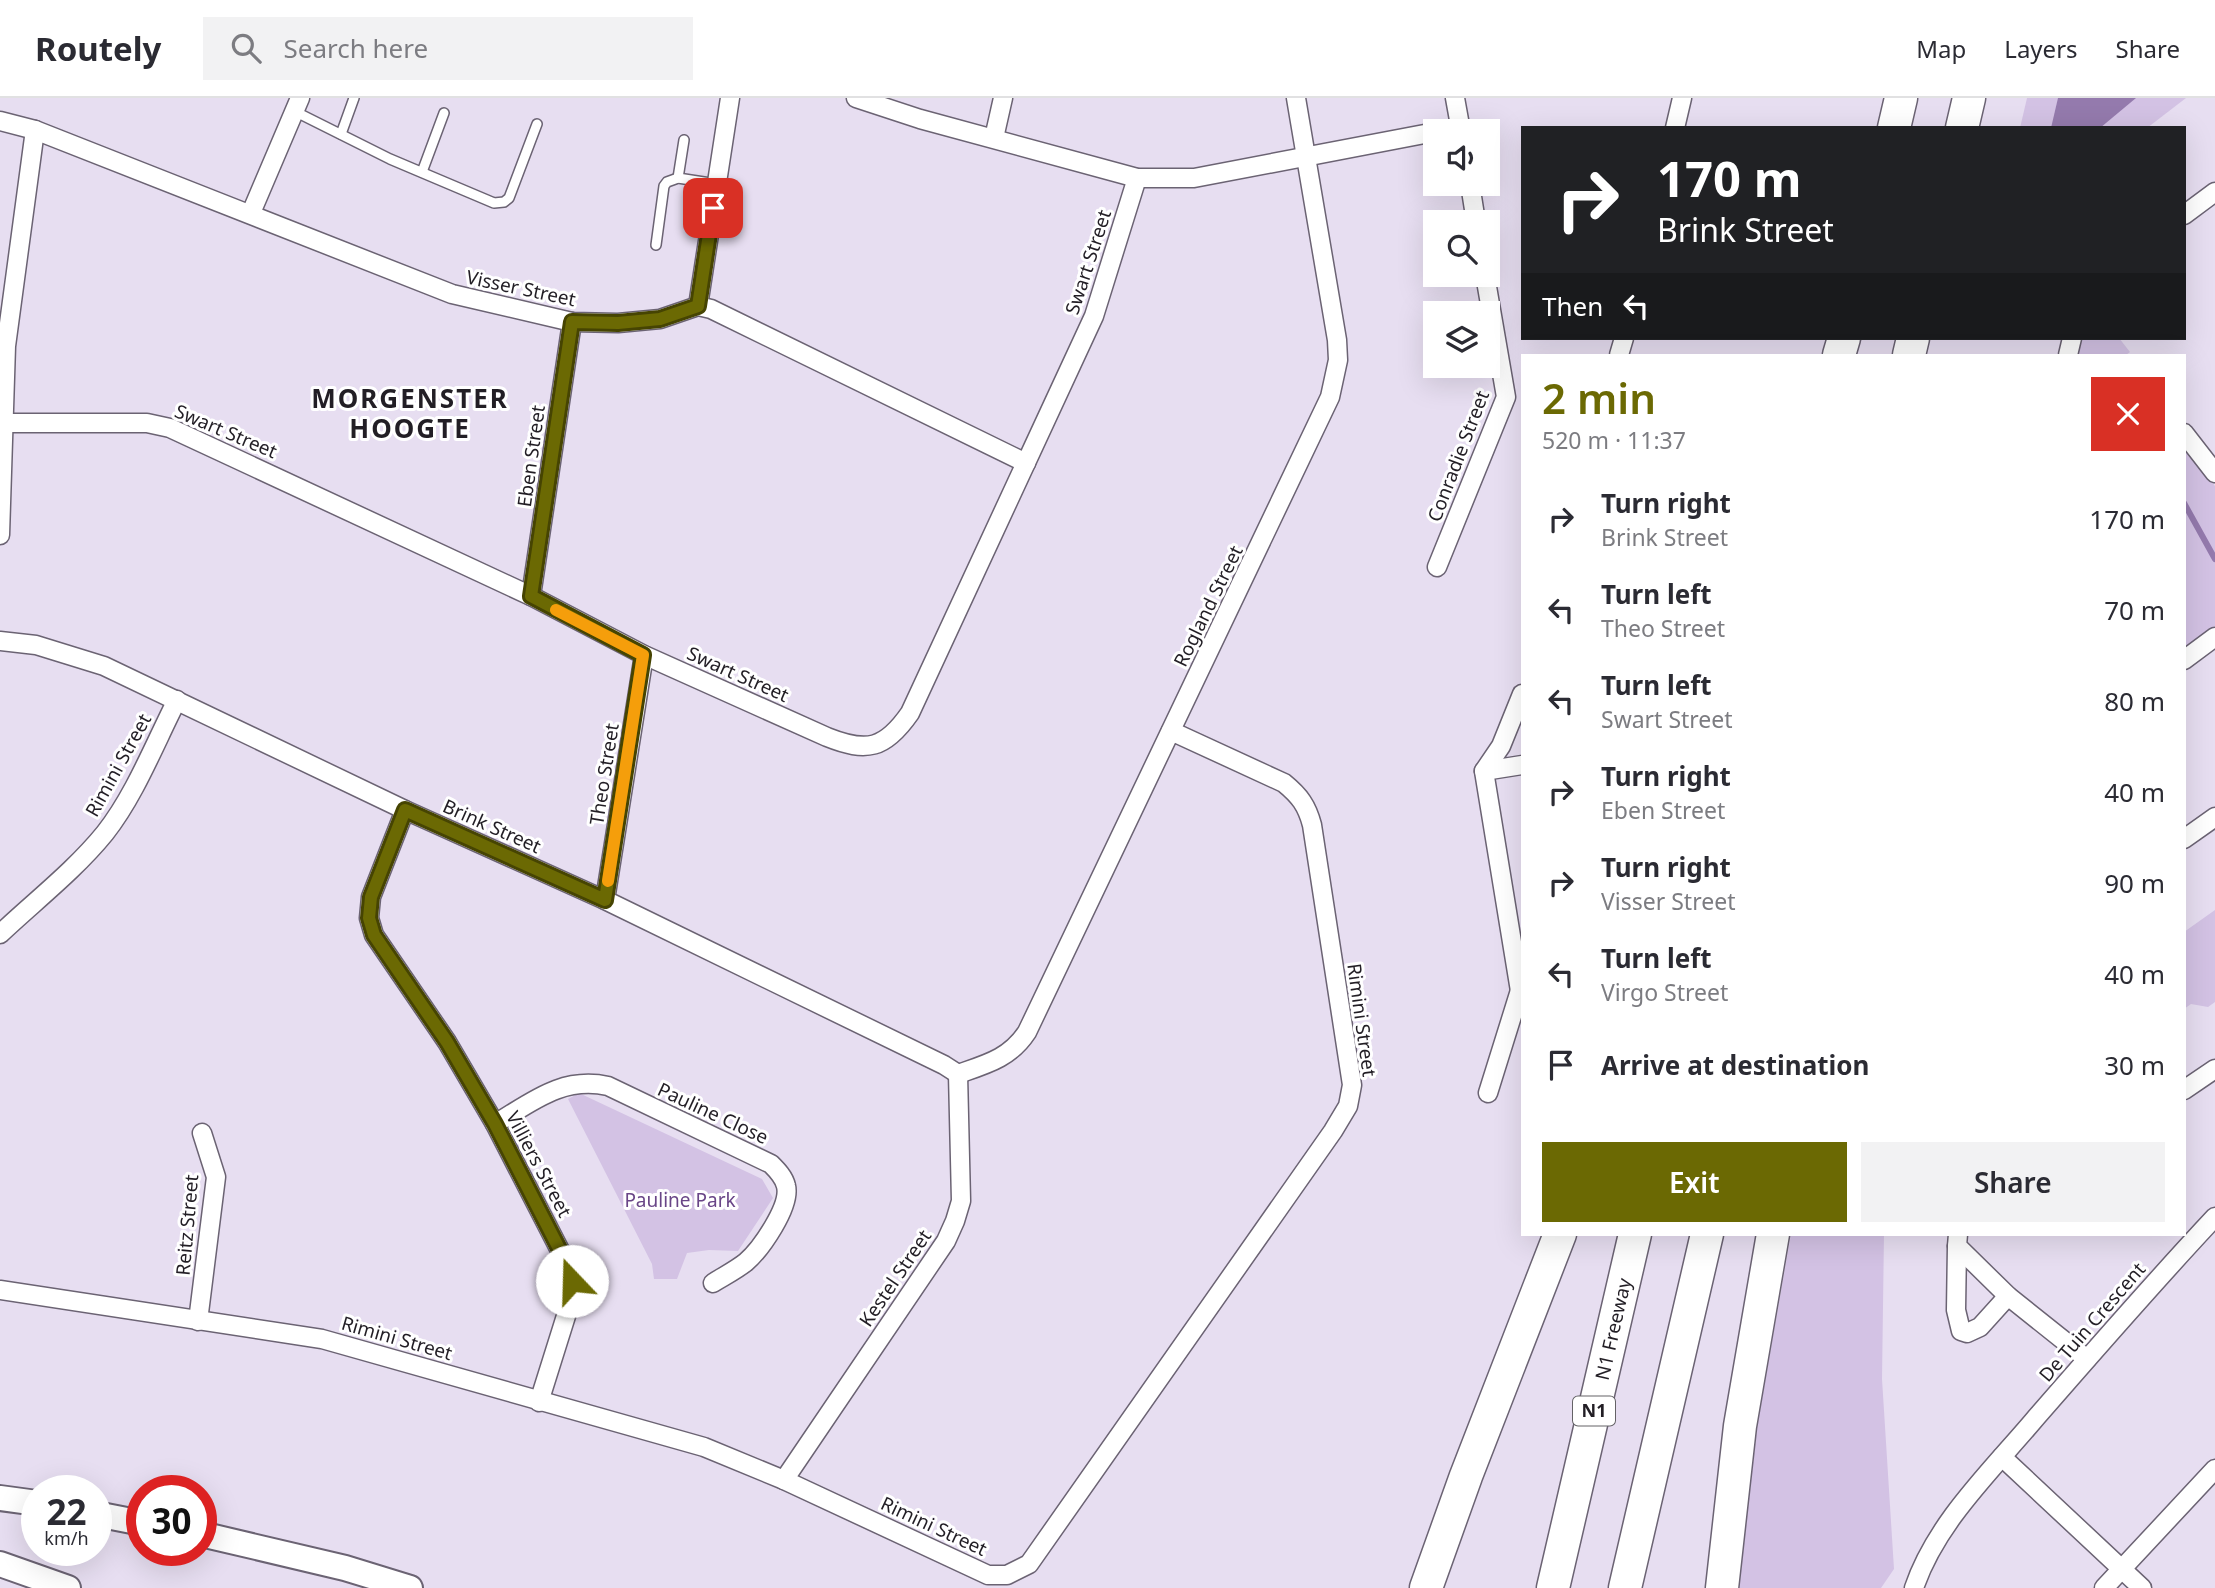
<!DOCTYPE html>
<meta charset="utf-8">
<style>
:root{--surface:#fff;--page:#f2f2f3;--text:#2b2b33;--muted:#7c7c81;--line:#e1e1e2;--accent:#6b6903}
body{margin:0;font-family:"Noto Sans",sans-serif;background:var(--page);color:var(--text);height:100vh;display:flex;flex-direction:column;font-size:26px;white-space:nowrap}
*{box-sizing:border-box;margin:0}
p{font-size:23px;color:var(--muted)}
.icon{flex:none;width:38px;height:38px;fill:none;stroke:currentColor;stroke-width:2;stroke-linecap:round;stroke-linejoin:round}
.map{position:relative;flex:1;overflow:hidden}
.details{position:absolute;left:1521px;top:256px;width:665px;height:882px;display:flex;flex-direction:column;background:var(--surface);border-radius:0px;box-shadow:0 7px 28px #0002}
.details>*{flex:none}
.banner{position:absolute;left:1521px;top:28px;width:665px;height:214px;border-radius:0px;box-shadow:0 7px 28px #0002;background:#202124;color:#fff;overflow:hidden}
.buttons{position:absolute;left:1423px;top:21px;display:grid;gap:14px}
.buttons a{display:grid;place-items:center;width:77px;height:77px;border-radius:0px;background:var(--surface);box-shadow:0 7px 28px #0002;font-size:35px}
.speed{position:absolute;left:21px;top:1377px;display:flex;gap:14px;font-size:35px;font-weight:700;text-align:center}
.speed>*{display:grid;place-content:center;width:91px;height:91px;border-radius:50%;background:var(--surface);box-shadow:0 7px 28px #0002;line-height:1}
.speed small{font-size:18px;font-weight:400}
.speed .limit{border:10px solid #d22;background:#fff;color:#111}
.pin{position:absolute;display:grid;place-items:center;width:60px;height:60px;color:#fff;margin:-30px;border-radius:14px;box-shadow:0 4px 10px #0006}
.me{position:absolute;width:77px;margin:-38px;rotate:339deg;stroke-linejoin:round;filter:drop-shadow(0 0 5px #0008)}
.turn{display:flex;align-items:center;gap:24px;height:147px;padding:0 21px;font-size:32px}
.turn .icon{width:91px;height:91px;stroke-width:2.5}
.turn b{display:block;font-size:49px;line-height:60px}
.then{display:flex;align-items:center;height:66px;padding:0 21px;background:#0003;gap:14px;font-size:26px}
.round{display:grid;place-items:center;flex:none;width:74px;height:74px;border-radius:0px;background:var(--page)}
.overview{display:flex;align-items:center;justify-content:space-between;height:119px;padding:0 21px}
h1{font-size:42px;font-weight:600;line-height:52px;color:var(--accent)}
.action{display:flex;gap:14px;margin-top:auto;padding:14px 21px}
.action a{flex:1;height:80px;border-radius:0px;background:var(--accent);color:#fff;font-size:28px;font-weight:600;line-height:80px;text-align:center}
.action a+a{background:var(--page);color:var(--text)}
ul{padding:0;list-style:none}
li{display:flex;align-items:center;gap:21px;height:91px;padding:0 21px}
li div{flex:1}
li b{display:block;font-size:26px}
li em{font-style:normal}
header{display:flex;align-items:center;gap:42px;box-sizing:border-box;height:98px;padding:0 35px;background:var(--surface);border-bottom:2px solid var(--line)}
header strong{font-size:33px}
nav{display:flex;gap:38px;margin-inline-start:auto;font-size:24px}
.search{width:490px;height:63px;background:var(--page);display:flex;align-items:center;gap:18px;box-sizing:border-box;padding:0 24px;border-radius:0px;color:var(--muted);font-size:26px}
.map>svg:first-child{display:block}
.green{fill:#d3c2e4}
.water{fill:#947aad}
.lines{fill:none;stroke-linecap:round;stroke-linejoin:round}
.stream{stroke:#947aad;stroke-width:6}
.service-casing{stroke:#6b6373;stroke-width:12}
.minor-casing{stroke:#6b6373;stroke-width:21}
.secondary-casing{stroke:#6b6373;stroke-width:28}
.motorway-casing{stroke:#6b6373;stroke-width:35}
.service{stroke:#fff;stroke-width:9}
.minor{stroke:#fff;stroke-width:18}
.secondary{stroke:#fff;stroke-width:24}
.motorway{stroke:#fff;stroke-width:32}
.route-casing{stroke:#464402;stroke-width:18}
.route{stroke:#6b6903;stroke-width:12}
.slow{stroke:#f59e0b;stroke-width:12}
.labels{text-anchor:middle;stroke-width:6;stroke-linejoin:round;paint-order:stroke}
.shield{fill:#fff;stroke:#646266;stroke-width:2}
.shield-label{font-size:18px;font-weight:bold;fill:#221e25}
.street-label{font-size:19px;fill:#221e25;stroke:#fff}
.park-label{font-size:19px;fill:#694587;stroke:#fff}
.district-label{font-size:26px;font-weight:bold;letter-spacing:2px;fill:#221e25;stroke:#fff}
</style>
<header>
<strong>Routely</strong>
<div class="search"><svg class="icon" aria-label="search" viewBox="0 0 24 24"><circle cx="10" cy="10" r="6"/><path d="M15 15l6 6"/></svg>Search here</div>
<nav><a>Map</a><a>Layers</a><a>Share</a></nav>
</header>
<div class="map">
<svg width="2215" height="1490" viewBox="0 0 2215 1490">
<rect width="100%" height="100%" fill="#e7def1"/>
<g class="green">
<polygon points="2027,0 2186,0 2147,30 2020,30"/>
<polygon points="2081,240 2119,240 2130,254 2126,257 2078,257"/>
<polygon points="2184,347 2215,388 2215,528 2184,550"/>
<polygon points="2215,812 2215,904 2208,909 2191,906 2184,911 2184,834"/>
<polygon points="579,995 762,1081 773,1100 738,1153 709,1152 687,1155 677,1181 654,1181 652,1166 568,1001"/>
<polygon points="1791,1136 1884,1136 1882,1281 1894,1471 1881,1490 1739,1490 1757,1330"/>
</g>
<polygon class="water" points="2058,0 2136,0 2100,30 2051,30"/>
<g class="lines">
<polyline class="stream" points="2184,405 2215,461"/>
<defs>
<g id="service">
<polyline points="294,13 390,61 494,105 504,104 509,100 537,26"/>
<polyline points="341,36 354,0"/>
<polyline points="422,74 444,15"/>
<polyline points="678,80 684,42"/>
<polyline points="656,147 664,88 667,84 678,80 717,86"/>
</g>
<g id="minor">
<polyline points="856,0 920,21 1137,80 1194,80 1435,34"/>
<polyline points="1455,0 1461,33"/>
<polyline points="0,23 35,32 452,196 572,224 618,225 660,221 698,208 711,211 1026,365"/>
<polyline points="1675,30 1682,0"/>
<polyline points="994,40 1003,0"/>
<polyline points="1470,86 1476,124"/>
<polyline points="251,115 300,0"/>
<polyline points="2184,117 2215,94"/>
<polyline points="698,208 730,0"/>
<polyline points="1619,257 1624,240"/>
<polyline points="2068,257 2072,240"/>
<path d="M 3,325 L 147,325 L 170,330 L 531,498 L 644,557 L 827,639 C 867,655 885,651 910,615 L 1094,218 L 1137,80"/>
<polyline points="2184,335 2215,375"/>
<polyline points="0,437 6,248 35,32"/>
<polyline points="1437,469 1506,299 1485,177"/>
<polyline points="531,498 572,224"/>
<polyline points="0,543 36,547 104,568 405,712 605,802 944,967 958,976"/>
<polyline points="2184,562 2215,539"/>
<polyline points="1484,673 1522,667"/>
<polyline points="405,712 371,799 369,820 374,837 447,944 495,1026 568,1168 572,1183 571,1202 539,1304"/>
<polyline points="2184,741 2215,719"/>
<polyline points="605,802 644,557"/>
<path d="M 0,836 C 35,803 75,772 105,735 C 135,697 155,645 177,602"/>
<polyline points="1520,893 1484,673 1501,648 1522,596"/>
<path d="M 958,976 C 987,966 1010,960 1027,934 L 1330,299 L 1338,262 L 1337,242 L 1296,0"/>
<polyline points="2184,992 2215,971"/>
<polyline points="1488,995 1522,886"/>
<path d="M 495,1026 C 532,1004 562,978 608,988 L 771,1066 C 777,1072 784,1079 786,1088 C 791,1108 761,1151 746,1164 C 736,1172 724,1178 713,1185"/>
<polyline points="1958,1136 1957,1148 2008,1198 2087,1261"/>
<polyline points="1957,1148 1956,1212 1961,1233 1967,1235 1980,1229 2008,1198"/>
<path d="M 0,1192 L 322,1241 L 704,1349 L 784,1382 L 988,1477 L 1007,1477 L 1029,1466 L 1333,1033 L 1348,1008 L 1352,987 L 1312,727 C 1307,708 1300,698 1284,685 L 1171,633"/>
<polyline points="198,1223 216,1079 202,1035"/>
<polyline points="2002,1359 2142,1490"/>
<polyline points="784,1382 946,1143 955,1123 961,1103 958,976"/>
<path d="M 1914,1490 C 1936,1425 1990,1374 2034,1322 C 2094,1253 2153,1185 2215,1119"/>
<polyline points="2104,1490 2215,1371"/>
</g>
<g id="secondary">
<polyline points="0,1400 37,1405"/>
<polyline points="96,1416 142,1425"/>
<polyline points="201,1436 345,1470 410,1490"/>
<polyline points="0,1466 68,1490"/>
</g>
<g id="motorway">
<polyline points="1894,30 1901,0"/>
<polyline points="1962,30 1969,0"/>
<polyline points="1839,257 1844,240"/>
<polyline points="1909,257 1913,240"/>
<polyline points="1426,1490 1466,1378 1560,1136"/>
<polyline points="1553,1490 1635,1136"/>
<polyline points="1625,1490 1707,1136"/>
<polyline points="1722,1490 1740,1328 1773,1136"/>
</g>
</defs>
<use href="#service" class="service-casing"/>
<use href="#minor" class="minor-casing"/>
<use href="#secondary" class="secondary-casing"/>
<use href="#motorway" class="motorway-casing"/>
<use href="#service" class="service"/>
<use href="#minor" class="minor"/>
<use href="#secondary" class="secondary"/>
<use href="#motorway" class="motorway"/>
</g>
<g class="lines">
<defs>
<polyline id="route" points="572,1183 568,1168 495,1026 447,944 374,837 369,820 371,799 405,712 605,802 643,557 531,498 572,224 618,225 660,221 698,208 713,110"/>
</defs>
<use href="#route" class="route-casing"/>
<use href="#route" class="route"/>
<polyline class="slow" points="556,512 643,557 608,783"/>
</g>
<g class="labels">
<rect class="shield" x="1573" y="1298.5" width="42" height="29" rx="5"/>
<g class="shield-label">
<text x="1594" y="1319">N1</text>
</g>
<g class="street-label">
<text transform="translate(1088 164) rotate(-72)" y="7">Swart Street</text>
<text transform="translate(521 190) rotate(12)" y="7">Visser Street</text>
<text transform="translate(226 333) rotate(23)" y="7">Swart Street</text>
<text transform="translate(531 358) rotate(-82)" y="7">Eben Street</text>
<text transform="translate(1458 358) rotate(-69)" y="7">Conradie Street</text>
<text transform="translate(1208 508) rotate(-64)" y="7">Rogland Street</text>
<text transform="translate(738 576) rotate(24)" y="7">Swart Street</text>
<text transform="translate(118 667) rotate(-61)" y="7">Rimini Street</text>
<text transform="translate(604 676) rotate(-81)" y="7">Theo Street</text>
<text transform="translate(492 728) rotate(24)" y="7">Brink Street</text>
<text transform="translate(1362 922) rotate(82)" y="7">Rimini Street</text>
<text transform="translate(713 1015) rotate(25)" y="7">Pauline Close</text>
<text transform="translate(539 1066) rotate(62)" y="7">Villiers Street</text>
<text transform="translate(187 1127) rotate(-85)" y="7">Reitz Street</text>
<text transform="translate(895 1180) rotate(-56)" y="7">Kestel Street</text>
<text transform="translate(2092 1224) rotate(-49)" y="7">De Tuin Crescent</text>
<text transform="translate(1613 1231) rotate(-77)" y="7">N1 Freeway</text>
<text transform="translate(397 1240) rotate(16)" y="7">Rimini Street</text>
<text transform="translate(934 1428) rotate(25)" y="7">Rimini Street</text>
</g>
<g class="park-label">
<text x="680" y="1109">Pauline Park</text>
</g>
<g class="district-label">
<text x="410" y="310">MORGENSTER<tspan x="410" dy="30">HOOGTE</tspan></text>
</g>
</g>
</svg>
<div class="buttons">
<a><svg class="icon" aria-label="sound" viewBox="0 0 24 24"><path d="M4 9h4l5-4v14l-5-4H4zM17 9q2 3 0 6"/></svg></a>
<a><svg class="icon" aria-label="search" viewBox="0 0 24 24"><circle cx="10" cy="10" r="6"/><path d="M15 15l6 6"/></svg></a>
<a><svg class="icon" aria-label="layers" viewBox="0 0 24 24"><path d="M12 4l9 5-9 5-9-5zM3 14l9 5 9-5"/></svg></a>
</div>
<div class="speed"><div>22<small>km/h</small></div><div class="limit">30</div></div>
<div class="pin" style="left:713px;top:110px;background:#d93025"><svg class="icon" aria-label="arrive" viewBox="0 0 24 24"><path d="M6 21V4h12l-3 4 3 4H6"/></svg></div>
<svg class="me" style="left:572px;top:1183px" viewBox="-20 -20 40 40"><circle r="19" fill="#fff"/><path d="M0-13L10 11 0 6-10 11z" fill="#6b6903"/></svg>
<div class="banner">
<div class="turn"><svg class="icon" aria-label="right" viewBox="0 0 24 24"><path d="M7 20v-9h11M14 6l5 5-5 5"/></svg><div><b>170 m</b>Brink Street</div></div>
<div class="then">Then<svg class="icon" aria-label="left" viewBox="0 0 24 24"><path d="M17 20v-9H6M10 6l-5 5 5 5"/></svg></div>
</div>
<section class="details">
<div class="overview"><div><h1>2 min</h1><p>520 m · 11:37</p></div><a class="round" style="background:#d93025;color:#fff"><svg class="icon" aria-label="close" viewBox="0 0 24 24"><path d="M6 6l12 12M18 6L6 18"/></svg></a></div>
<ul>
<li><svg class="icon" aria-label="right" viewBox="0 0 24 24"><path d="M7 20v-9h11M14 6l5 5-5 5"/></svg><div><b>Turn right</b><p>Brink Street</p></div><em>170 m</em></li>
<li><svg class="icon" aria-label="left" viewBox="0 0 24 24"><path d="M17 20v-9H6M10 6l-5 5 5 5"/></svg><div><b>Turn left</b><p>Theo Street</p></div><em>70 m</em></li>
<li><svg class="icon" aria-label="left" viewBox="0 0 24 24"><path d="M17 20v-9H6M10 6l-5 5 5 5"/></svg><div><b>Turn left</b><p>Swart Street</p></div><em>80 m</em></li>
<li><svg class="icon" aria-label="right" viewBox="0 0 24 24"><path d="M7 20v-9h11M14 6l5 5-5 5"/></svg><div><b>Turn right</b><p>Eben Street</p></div><em>40 m</em></li>
<li><svg class="icon" aria-label="right" viewBox="0 0 24 24"><path d="M7 20v-9h11M14 6l5 5-5 5"/></svg><div><b>Turn right</b><p>Visser Street</p></div><em>90 m</em></li>
<li><svg class="icon" aria-label="left" viewBox="0 0 24 24"><path d="M17 20v-9H6M10 6l-5 5 5 5"/></svg><div><b>Turn left</b><p>Virgo Street</p></div><em>40 m</em></li>
<li><svg class="icon" aria-label="arrive" viewBox="0 0 24 24"><path d="M6 21V4h12l-3 4 3 4H6"/></svg><div><b>Arrive at destination</b></div><em>30 m</em></li>
</ul>
<div class="action"><a>Exit</a><a>Share</a></div>
</section>
</div>
